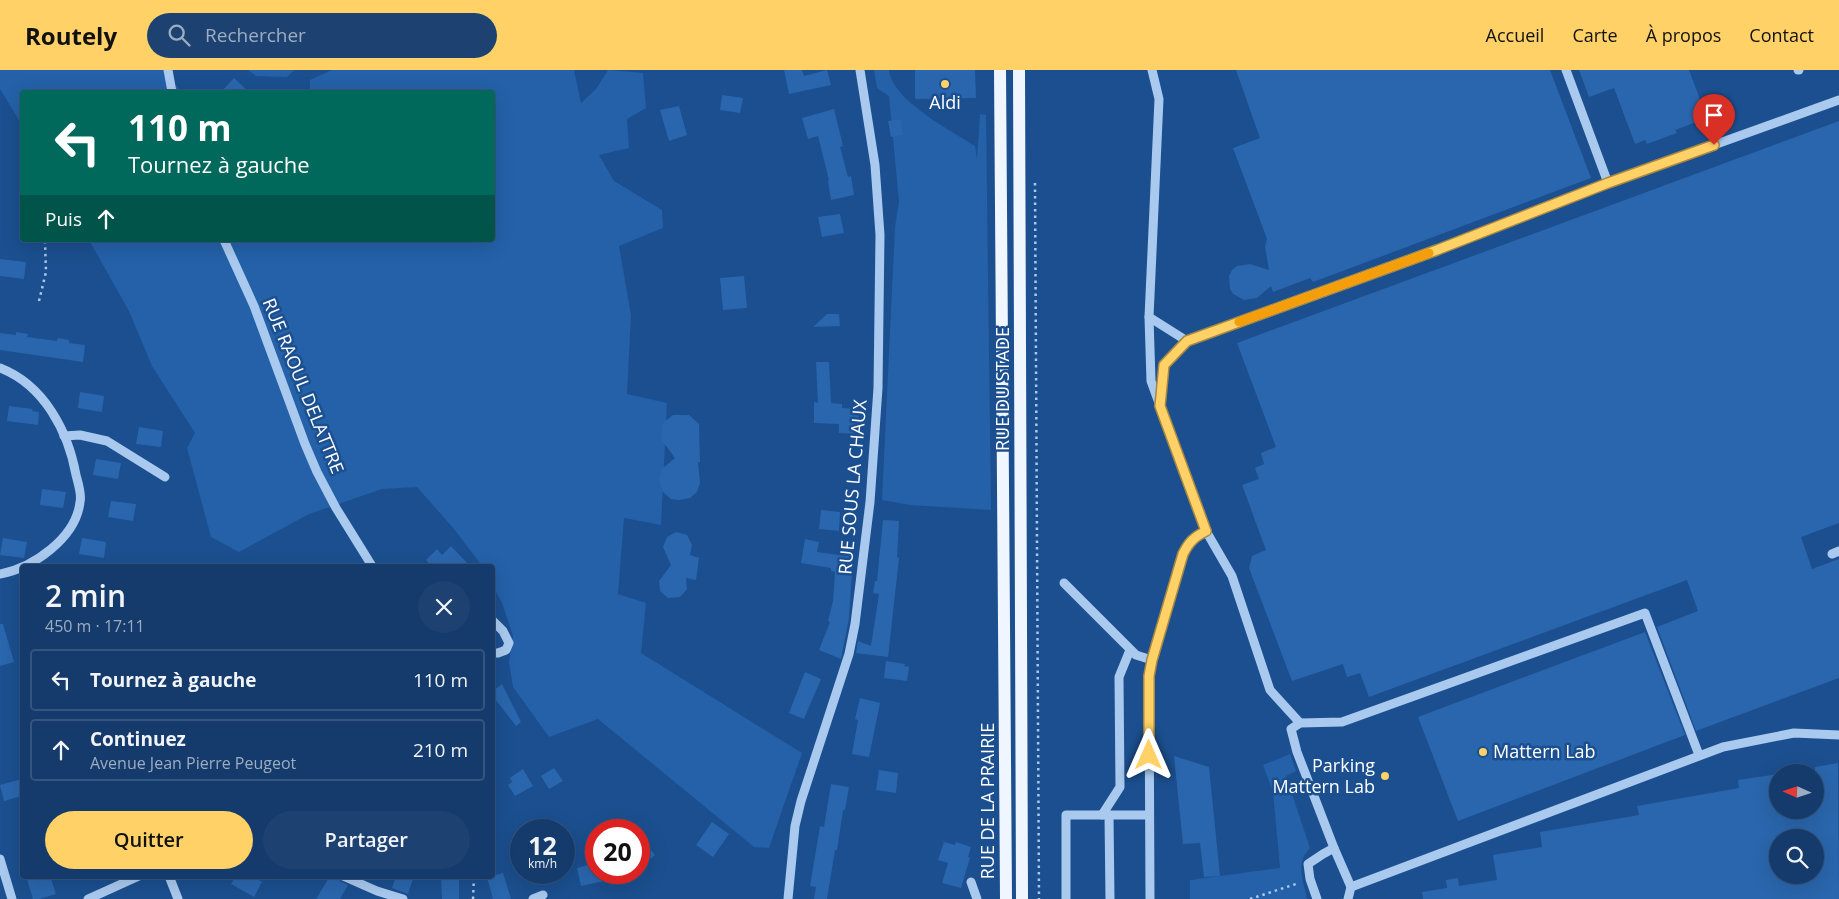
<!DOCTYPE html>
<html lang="fr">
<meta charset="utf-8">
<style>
:root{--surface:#143b6b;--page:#1d4271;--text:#f1f3f6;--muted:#9dadc1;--line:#33557e;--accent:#ffd166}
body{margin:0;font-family:"Open Sans",sans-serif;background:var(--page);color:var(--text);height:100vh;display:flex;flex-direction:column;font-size:19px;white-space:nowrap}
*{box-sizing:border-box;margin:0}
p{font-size:16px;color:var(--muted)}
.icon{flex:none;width:28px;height:28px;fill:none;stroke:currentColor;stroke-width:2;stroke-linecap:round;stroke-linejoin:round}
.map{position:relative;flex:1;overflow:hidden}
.details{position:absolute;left:20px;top:494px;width:475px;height:315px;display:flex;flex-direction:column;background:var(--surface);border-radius:5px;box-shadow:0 5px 20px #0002,0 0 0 1px var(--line)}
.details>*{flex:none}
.guide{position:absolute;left:20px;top:20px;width:475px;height:152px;border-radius:5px;box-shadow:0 5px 20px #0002,0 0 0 1px var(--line);background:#00695c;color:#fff;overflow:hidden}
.needle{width:32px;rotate:273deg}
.controls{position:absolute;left:1769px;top:694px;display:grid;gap:10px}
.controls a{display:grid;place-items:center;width:55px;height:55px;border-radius:50%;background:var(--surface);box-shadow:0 5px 20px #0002,0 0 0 1px var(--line);font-size:25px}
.speed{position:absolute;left:510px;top:749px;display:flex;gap:10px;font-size:25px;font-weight:700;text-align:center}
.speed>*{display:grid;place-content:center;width:65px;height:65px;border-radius:50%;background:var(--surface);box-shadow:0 5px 20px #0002,0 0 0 1px var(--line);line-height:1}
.speed small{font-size:12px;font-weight:400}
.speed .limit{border:8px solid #d22;background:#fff;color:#111}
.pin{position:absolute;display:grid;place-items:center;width:42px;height:42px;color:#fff;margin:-51px -21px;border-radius:50% 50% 50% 0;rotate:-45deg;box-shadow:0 0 5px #0007}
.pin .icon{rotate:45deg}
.me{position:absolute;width:55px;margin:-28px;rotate:0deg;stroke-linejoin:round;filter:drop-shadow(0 0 4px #0008)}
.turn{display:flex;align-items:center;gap:18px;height:105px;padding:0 25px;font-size:22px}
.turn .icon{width:65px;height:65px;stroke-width:2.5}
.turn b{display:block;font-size:35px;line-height:42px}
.then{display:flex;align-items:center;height:48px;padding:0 25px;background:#0003;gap:10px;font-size:19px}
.round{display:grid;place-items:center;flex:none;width:52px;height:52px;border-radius:26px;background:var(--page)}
.summary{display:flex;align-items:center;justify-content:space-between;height:85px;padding:0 25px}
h1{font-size:30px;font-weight:600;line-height:38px}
.action{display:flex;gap:10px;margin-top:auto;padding:10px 25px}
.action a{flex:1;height:58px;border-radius:30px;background:var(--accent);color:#111;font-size:20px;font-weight:600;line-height:58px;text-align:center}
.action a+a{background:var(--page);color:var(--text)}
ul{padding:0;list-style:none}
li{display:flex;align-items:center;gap:15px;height:62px;margin:0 10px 8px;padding:0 15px;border:2px solid var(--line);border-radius:5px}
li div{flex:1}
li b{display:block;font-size:19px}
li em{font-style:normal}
header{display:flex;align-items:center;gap:30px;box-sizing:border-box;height:70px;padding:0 25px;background:var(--accent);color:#111}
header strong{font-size:24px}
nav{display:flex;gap:28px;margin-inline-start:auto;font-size:18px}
.search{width:350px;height:45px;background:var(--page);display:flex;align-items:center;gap:12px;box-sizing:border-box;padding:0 18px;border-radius:28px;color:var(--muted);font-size:19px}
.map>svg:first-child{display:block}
.green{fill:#2461a8}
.building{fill:#2a66ad;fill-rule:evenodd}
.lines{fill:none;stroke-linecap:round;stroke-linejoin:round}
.path{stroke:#a9c9ee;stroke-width:2.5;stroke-dasharray:2.5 4;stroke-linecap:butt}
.minor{stroke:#a9c9ee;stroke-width:9}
.major{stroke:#f0f6ff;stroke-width:12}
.route-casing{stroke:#a68842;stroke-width:12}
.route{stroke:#ffd166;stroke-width:9}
.slow{stroke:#f59e0b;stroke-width:9}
.poi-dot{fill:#ffd166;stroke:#1b4f8f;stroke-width:2}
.labels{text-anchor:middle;stroke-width:5;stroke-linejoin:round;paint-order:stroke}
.poi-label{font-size:18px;fill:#fff;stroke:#1b4f8f}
.street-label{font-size:18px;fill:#fff;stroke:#1b4f8f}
</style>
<header>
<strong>Routely</strong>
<div class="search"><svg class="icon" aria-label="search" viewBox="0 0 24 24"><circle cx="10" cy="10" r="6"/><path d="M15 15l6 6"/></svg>Rechercher</div>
<nav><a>Accueil</a><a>Carte</a><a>À propos</a><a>Contact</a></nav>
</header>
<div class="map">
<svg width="1839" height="829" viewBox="0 0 1839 829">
<rect width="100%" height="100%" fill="#1b4f8f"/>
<g class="green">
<polygon points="0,0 165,0 181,22 22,22 22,55 0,19"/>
<polygon points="248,0 294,0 287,7 256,6"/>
<polygon points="332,0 574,0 581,33 596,19 608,0 643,3 646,38 627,49 629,78 599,85 614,111 662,140 663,158 619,176 631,245 627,324 667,333 661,455 624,448 618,524 646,533 641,583 802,683 769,778 754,777 598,649 549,667 513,617 509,592 513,566 502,533 493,516 492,496 482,496 454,459 417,417 382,419 309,444 239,482 211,467 187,378 195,363 152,296 129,241 89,170 492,170 492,22 310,22 310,10"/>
<path d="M 874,0 L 889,0 C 892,30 950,60 975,76 L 977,89 L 980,44 L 986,45 L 991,440 L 910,435 L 882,430 L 895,157 L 899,132 L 889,26 L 877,18 Z"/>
<path d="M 1290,684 L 1296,701 L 1286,706 L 1310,778 C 1295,794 1303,809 1307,829 L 1190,829 L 1190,810 L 1280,798 L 1273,722 L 1263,695 Z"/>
</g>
<g class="building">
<polygon points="784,0 802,0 804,6 827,0 831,15 789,24"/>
<polygon points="915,0 975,0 976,28 915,29"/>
<polygon points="1236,0 1550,0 1591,108 1313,212 1310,208 1273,222 1271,216 1257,228 1244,230 1233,224 1230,219 1229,206 1232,200 1237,196 1250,194 1269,200 1265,177 1267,169 1233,78 1260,68"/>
<polygon points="1579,0 1689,0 1707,48 1675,60 1677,63 1647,74 1645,70 1635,74 1614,18 1589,27"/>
<polygon points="234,8 249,22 221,22"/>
<polygon points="722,25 743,28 740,43 720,40"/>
<polygon points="679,36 687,65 669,71 660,40"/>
<polygon points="834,39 843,76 840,77 848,107 851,106 854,125 831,130 828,111 829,110 818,66 808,69 802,48"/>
<polygon points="901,49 903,65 891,67 888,51"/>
<polygon points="1839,51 1839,453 1801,467 1812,499 1839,489 1839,608 1696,661 1657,557 1698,541 1687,510 1369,627 1360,603 1347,607 1343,594 1292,611 1249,498 1252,486 1266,480 1242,415 1259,409 1255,398 1264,394 1261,383 1276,377 1237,273"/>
<polygon points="840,144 844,163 822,167 818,147"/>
<polygon points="0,189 26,192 24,209 0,206"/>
<polygon points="744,206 747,238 723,240 720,208"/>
<polygon points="827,244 839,244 840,256 813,257"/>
<polygon points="16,262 28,264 27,267 57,271 58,268 69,270 69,273 85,275 83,292 0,280 0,263 16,265"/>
<polygon points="816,292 829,292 831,333 842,334 842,338 859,339 858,364 839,363 839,354 814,353 814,332 818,333"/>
<polygon points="80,322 104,326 102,342 78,338"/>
<polygon points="9,336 33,339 32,341 39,342 38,355 7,351"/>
<polygon points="673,345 689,345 699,354 700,392 698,392 700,413 697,422 690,428 679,430 671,429 663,422 659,409 662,399 675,388 661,369 662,354"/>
<polygon points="139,357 163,361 161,377 136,374"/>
<polygon points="96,389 121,393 118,409 93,405"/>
<polygon points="42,419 66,422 63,438 40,435"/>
<polygon points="111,431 136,434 133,451 108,447"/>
<polygon points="821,440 840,442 839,461 819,459"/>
<polygon points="883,450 899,451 897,487 899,488 888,587 856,583 858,571 871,576 879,524 873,523 875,511 877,511"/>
<polygon points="676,462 687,465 692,475 690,485 699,488 696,510 686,508 687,519 680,527 668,528 660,521 659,511 671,495 663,477 667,467"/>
<polygon points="3,468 27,472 24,488 0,485"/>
<polygon points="82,468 106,472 104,488 79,484"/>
<polygon points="805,469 819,472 817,482 853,487 849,548 841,589 819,580 830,552 828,551 833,531 835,502 831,501 831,498 801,493"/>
<polygon points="451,476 470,496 431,496 426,490 437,479 442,485"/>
<polygon points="0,554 3,554 14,592 0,596"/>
<polygon points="1645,562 1685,665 1458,751 1418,647"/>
<polygon points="886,591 905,594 904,596 909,597 907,611 884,608"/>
<polygon points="805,602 821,609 804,649 789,643"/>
<polygon points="502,614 521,652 516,656 492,625 492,622"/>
<polygon points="860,628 880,633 869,687 852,684 858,650 855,649"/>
<polygon points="1174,686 1209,697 1220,806 1204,807 1200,773 1183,774"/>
<path d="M 1838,693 L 1839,829 L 1423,829 L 1422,822 L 1447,818 L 1446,810 L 1458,808 L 1459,816 L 1497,810 L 1493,785 L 1542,777 L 1540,762 L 1639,745 L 1637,736 L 1739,718 L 1738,710 L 1778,704 L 1778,740 L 1815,740 L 1815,697 ZM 1778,768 L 1815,768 L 1815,805 L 1778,805 Z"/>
<polygon points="554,698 563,711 549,719 541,706"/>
<polygon points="523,699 533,716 515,726 508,715 512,712 510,708"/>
<polygon points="879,700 898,703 896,723 876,720"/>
<polygon points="22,709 22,726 4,731 0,715"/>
<polygon points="831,714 849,717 845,740 843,740 837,780 835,780 827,829 814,829 816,817 810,816 820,756 824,757"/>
<polygon points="712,752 729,764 713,787 696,775"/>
<polygon points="639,765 655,785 639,798"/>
<polygon points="944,772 955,775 956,772 971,777 968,787 970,788 961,818 942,813 948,793 938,790"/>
<polygon points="596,793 596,802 622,802 623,807 581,816 577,798"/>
<polygon points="503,803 511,829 493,829 487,807"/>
<polygon points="26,806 50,806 56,824 39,829 33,829"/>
<polygon points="236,806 252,806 262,812 254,827 231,814"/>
<polygon points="330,806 337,806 340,811 348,815 340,829 316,829"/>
<polygon points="396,806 414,806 408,824 392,818"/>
<polygon points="441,807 459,807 459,829 442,829"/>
</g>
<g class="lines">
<g class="path">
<polyline points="1035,113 1039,829"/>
<polyline points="39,231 46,202 45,170"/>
<polyline points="473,829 474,806"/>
<polyline points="1250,829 1299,813"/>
</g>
<g class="minor">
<polyline points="168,0 172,22"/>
<polyline points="1152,0 1159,29 1149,247 1187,271"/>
<polyline points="1566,0 1608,113"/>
<polyline points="1798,0 1799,0"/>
<polyline points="224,170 254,236 305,374 317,402 336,438 372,496"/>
<polyline points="1149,247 1151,311 1159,333"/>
<path d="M 0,298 C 44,315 68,361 76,405 C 78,413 82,424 80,432 C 76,468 33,498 0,504"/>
<polyline points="64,366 80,365 107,371 165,407"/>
<polyline points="1832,484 1839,481"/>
<polyline points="1064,513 1136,585 1152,590"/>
<polyline points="492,550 503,561 509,573 506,580 498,583 492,583"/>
<polyline points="1300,653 1270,620 1232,506 1206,461 1160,336 1164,295 1187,271 1437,180 1608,113 1839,30"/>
<polyline points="1102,745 1120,717 1119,607 1130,580"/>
<polyline points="1109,745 1110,829"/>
<polyline points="1334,778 1351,817"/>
<polyline points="0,789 12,829"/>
<polyline points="169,806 178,829"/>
<polyline points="343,806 377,821 403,829"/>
<polyline points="971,812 977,829"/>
<polyline points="88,829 139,806"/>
<polyline points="533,829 543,825"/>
<polyline points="788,829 795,756 801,731 849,584 855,554 870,432 878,318 880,165 875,95 860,0"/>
<polyline points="1066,829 1066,745 1149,745"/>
<path d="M 1150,829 L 1149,606 L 1152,590 L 1183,483 C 1189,472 1194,467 1206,461"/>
<polyline points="1317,829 1310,809 1308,794 1323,784 1334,778 1297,682 1291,659 1300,653 1342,652 1645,543 1699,685"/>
<polyline points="1348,829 1351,817 1723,677 1794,663 1839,665"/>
</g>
<g class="major">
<polyline points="1000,0 1006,829"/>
<polyline points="1019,0 1022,829"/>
</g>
</g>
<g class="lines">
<defs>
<path id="route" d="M 1149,685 L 1149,606 L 1152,590 L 1183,484 C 1189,472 1194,467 1206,461 L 1160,336 L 1164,295 L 1187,271 L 1437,180 L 1608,113 L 1714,75"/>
</defs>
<use href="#route" class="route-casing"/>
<use href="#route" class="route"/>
<polyline class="slow" points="1239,252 1429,183"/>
</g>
<g class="poi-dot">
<circle cx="945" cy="14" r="5"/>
<circle cx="1483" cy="682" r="5"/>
<circle cx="1385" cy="706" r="5"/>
</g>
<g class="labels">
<g class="poi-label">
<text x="945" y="39">Aldi</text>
<text x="1493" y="688" text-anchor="start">Mattern Lab</text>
<text x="1375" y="702" text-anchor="end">Parking<tspan x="1375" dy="21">Mattern Lab</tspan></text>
</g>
<g class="street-label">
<text transform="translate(303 316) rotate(68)" y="6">RUE RAOUL DELATTRE</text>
<text transform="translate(1003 319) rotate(-90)" y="6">RUE DU STADE</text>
<text transform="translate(853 417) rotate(-85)" y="6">RUE SOUS LA CHAUX</text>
<text transform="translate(988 731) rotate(-90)" y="6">RUE DE LA PRAIRIE</text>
</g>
</g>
</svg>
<div class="controls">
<a><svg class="needle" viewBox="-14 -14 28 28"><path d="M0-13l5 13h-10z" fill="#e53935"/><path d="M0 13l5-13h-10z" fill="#9dadc1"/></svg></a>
<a><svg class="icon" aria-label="search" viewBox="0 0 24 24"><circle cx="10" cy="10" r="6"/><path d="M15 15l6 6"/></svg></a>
</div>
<div class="speed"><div>12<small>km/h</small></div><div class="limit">20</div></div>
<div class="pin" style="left:1714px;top:75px;background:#d93025"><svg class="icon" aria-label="arrive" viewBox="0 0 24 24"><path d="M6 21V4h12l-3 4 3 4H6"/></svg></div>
<svg class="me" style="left:1149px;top:685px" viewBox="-20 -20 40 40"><path d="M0-17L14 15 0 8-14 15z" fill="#ffd166" stroke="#fff" stroke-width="4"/></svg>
<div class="guide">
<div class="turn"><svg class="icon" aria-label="left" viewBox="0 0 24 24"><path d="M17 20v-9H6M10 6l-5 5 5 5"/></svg><div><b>110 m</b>Tournez à gauche</div></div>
<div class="then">Puis<svg class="icon" aria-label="ahead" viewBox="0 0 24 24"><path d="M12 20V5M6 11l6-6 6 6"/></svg></div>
</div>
<section class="details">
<div class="summary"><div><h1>2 min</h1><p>450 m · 17:11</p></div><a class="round"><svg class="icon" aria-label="close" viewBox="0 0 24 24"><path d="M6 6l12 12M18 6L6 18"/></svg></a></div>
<ul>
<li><svg class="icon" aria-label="left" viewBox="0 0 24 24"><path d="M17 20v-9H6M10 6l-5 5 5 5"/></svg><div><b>Tournez à gauche</b></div><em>110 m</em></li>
<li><svg class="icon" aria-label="ahead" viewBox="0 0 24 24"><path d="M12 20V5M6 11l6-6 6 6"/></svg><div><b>Continuez</b><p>Avenue Jean Pierre Peugeot</p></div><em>210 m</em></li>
</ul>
<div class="action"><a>Quitter</a><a>Partager</a></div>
</section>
</div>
